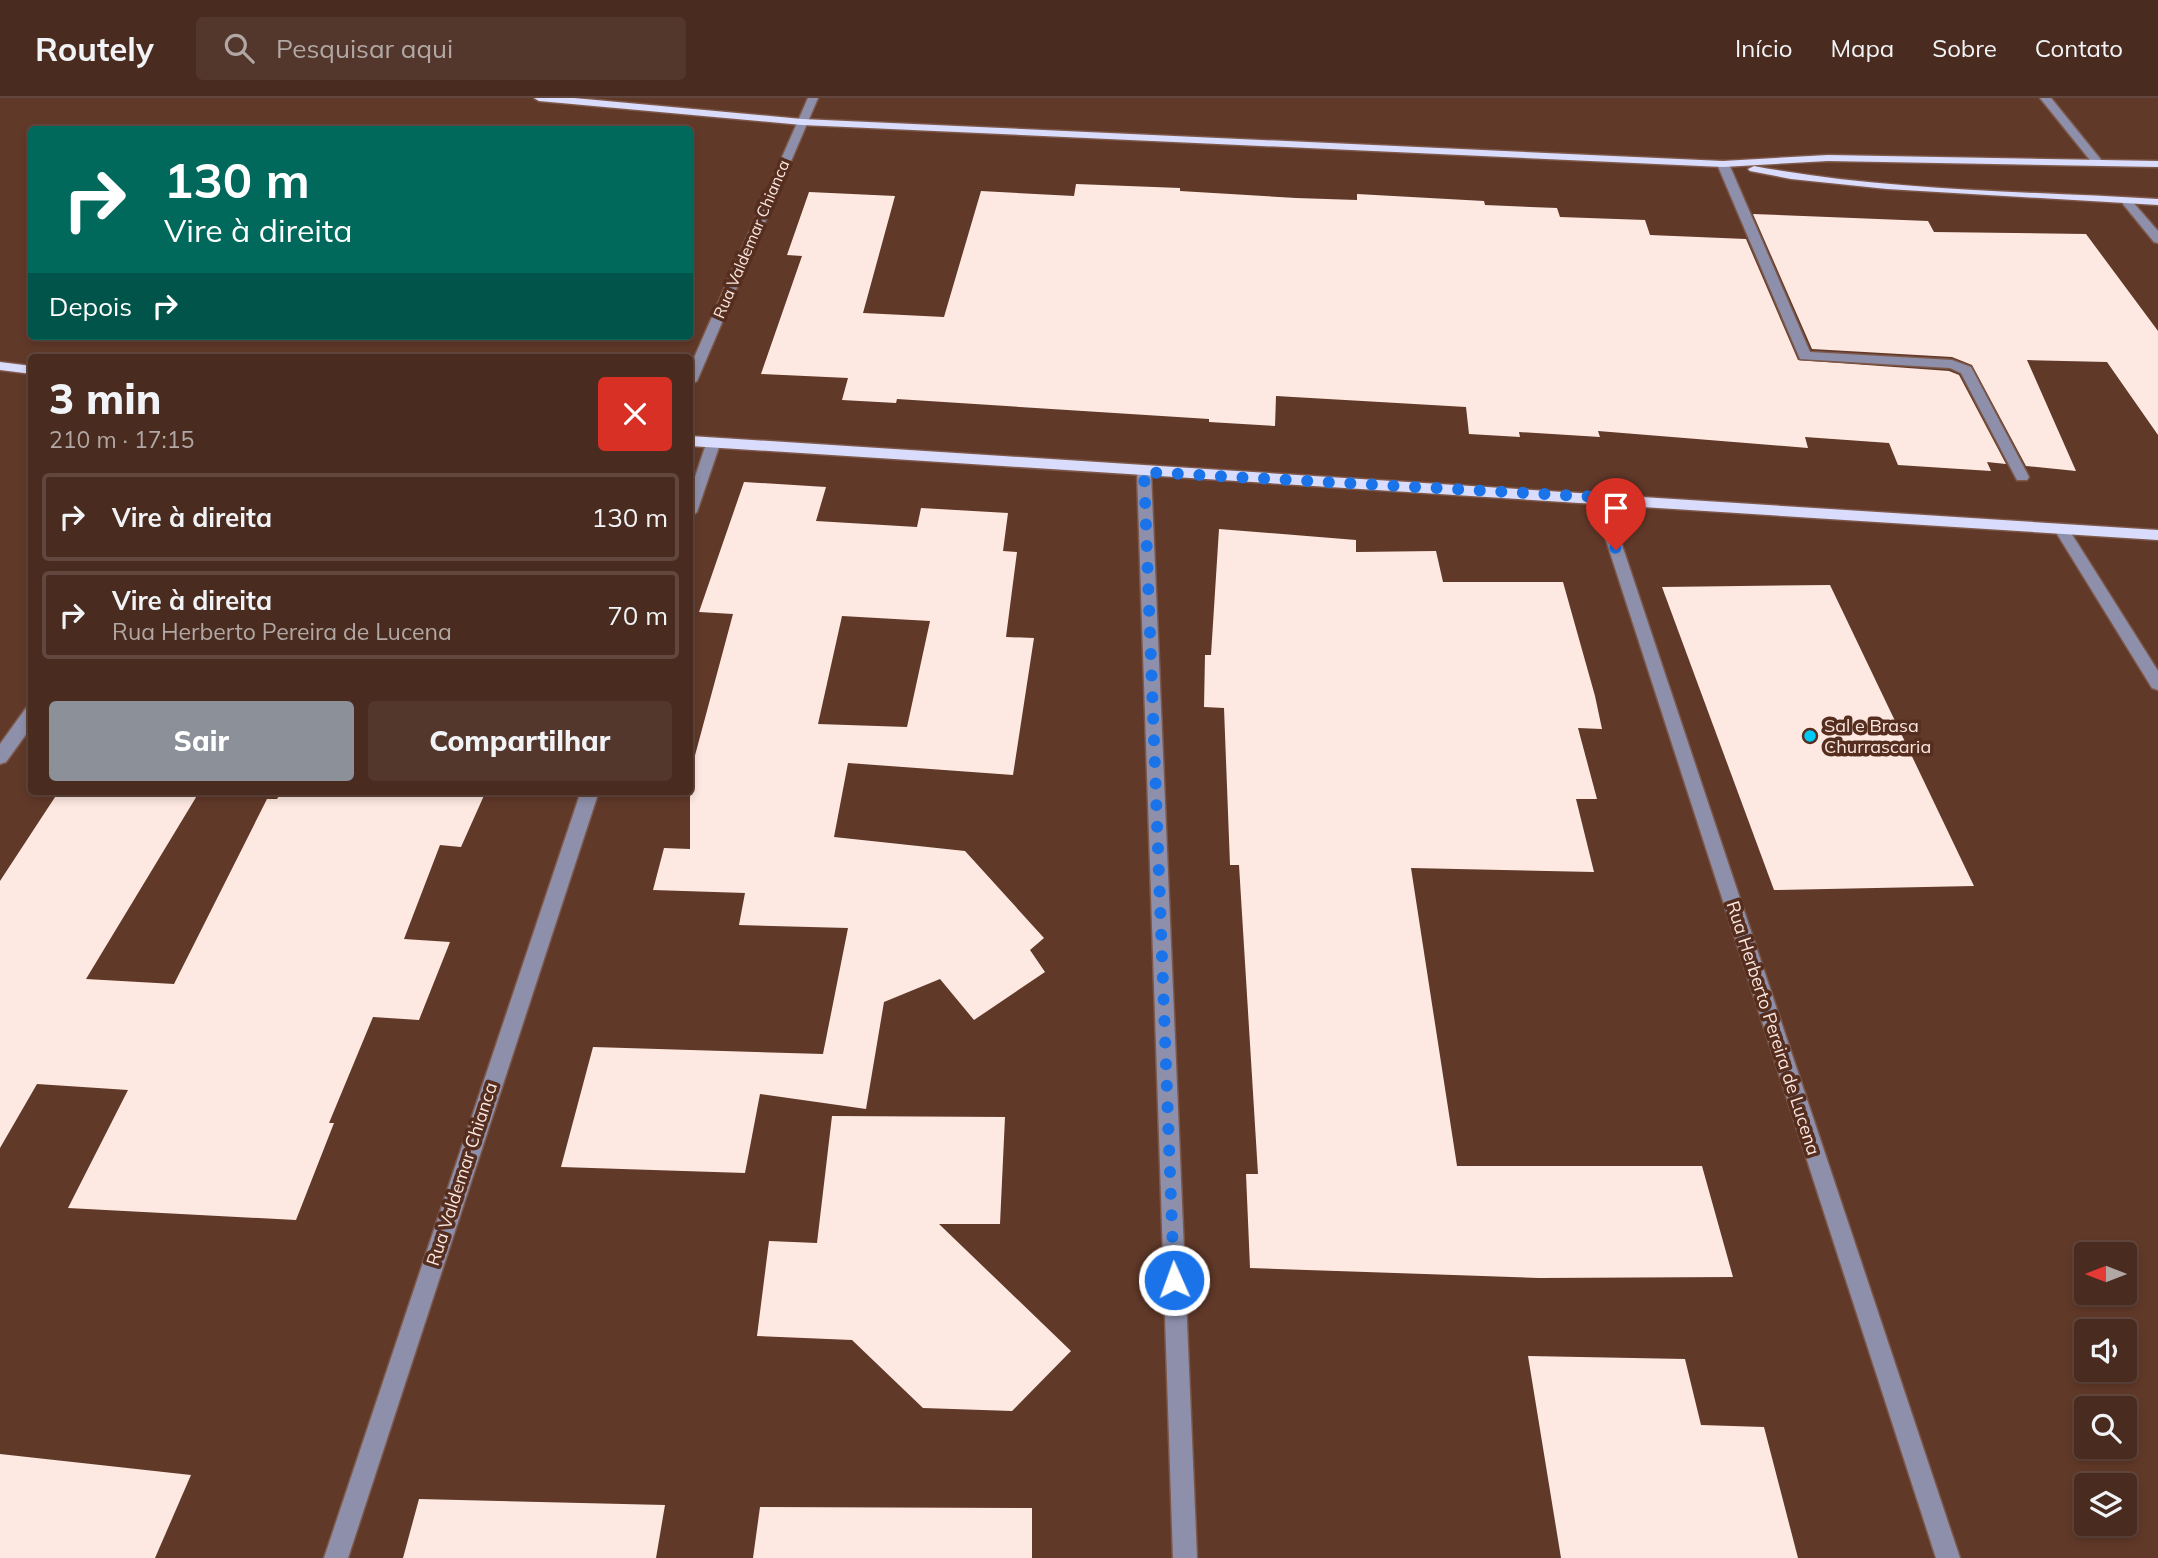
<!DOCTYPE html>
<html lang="pt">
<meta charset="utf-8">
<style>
:root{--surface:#492b1f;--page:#53372c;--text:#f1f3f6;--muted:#b1a7a4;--line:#61473d;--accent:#8c9099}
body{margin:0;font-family:Mulish,sans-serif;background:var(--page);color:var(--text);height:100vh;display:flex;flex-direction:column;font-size:26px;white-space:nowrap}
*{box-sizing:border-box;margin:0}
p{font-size:23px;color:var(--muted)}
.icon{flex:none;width:38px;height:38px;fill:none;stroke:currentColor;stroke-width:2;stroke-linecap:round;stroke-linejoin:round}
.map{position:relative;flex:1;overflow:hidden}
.panel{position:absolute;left:28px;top:256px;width:665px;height:441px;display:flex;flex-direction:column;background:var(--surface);border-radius:7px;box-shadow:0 4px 10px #0003,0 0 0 2px var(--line)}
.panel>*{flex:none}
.guide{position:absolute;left:28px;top:28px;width:665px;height:214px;border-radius:7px;box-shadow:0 4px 10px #0003,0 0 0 2px var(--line);background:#00695c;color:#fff;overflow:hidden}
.needle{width:46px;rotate:270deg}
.fabs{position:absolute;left:2074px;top:1144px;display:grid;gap:14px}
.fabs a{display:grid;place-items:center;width:63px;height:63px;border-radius:7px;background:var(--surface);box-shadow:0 4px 10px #0003,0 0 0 2px var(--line);font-size:35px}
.pin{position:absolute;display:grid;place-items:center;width:60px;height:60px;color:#fff;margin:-72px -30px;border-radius:50% 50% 50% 0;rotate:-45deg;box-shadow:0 0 7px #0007}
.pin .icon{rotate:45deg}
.me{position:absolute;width:77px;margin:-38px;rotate:358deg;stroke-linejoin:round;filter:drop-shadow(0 0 5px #0008)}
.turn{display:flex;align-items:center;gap:24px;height:147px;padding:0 21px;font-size:32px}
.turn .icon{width:91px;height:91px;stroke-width:2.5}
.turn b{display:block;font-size:49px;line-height:60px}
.then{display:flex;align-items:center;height:66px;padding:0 21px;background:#0003;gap:14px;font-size:26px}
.round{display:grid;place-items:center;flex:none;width:74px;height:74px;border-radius:7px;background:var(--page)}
.headline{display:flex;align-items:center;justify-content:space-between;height:119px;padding:0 21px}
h1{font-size:42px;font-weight:800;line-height:52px}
.action{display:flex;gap:14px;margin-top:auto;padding:14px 21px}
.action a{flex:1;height:80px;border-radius:7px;background:var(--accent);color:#fff;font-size:28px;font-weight:800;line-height:80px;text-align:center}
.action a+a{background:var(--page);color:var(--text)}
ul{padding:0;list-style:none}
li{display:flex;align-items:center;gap:21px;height:88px;margin:0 14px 10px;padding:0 7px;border:4px solid var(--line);border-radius:7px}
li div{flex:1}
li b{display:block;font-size:26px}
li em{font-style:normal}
header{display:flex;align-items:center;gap:42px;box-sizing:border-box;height:98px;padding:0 35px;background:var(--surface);border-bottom:2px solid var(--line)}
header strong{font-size:33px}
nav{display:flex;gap:38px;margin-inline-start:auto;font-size:24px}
.search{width:490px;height:63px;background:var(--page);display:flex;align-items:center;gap:18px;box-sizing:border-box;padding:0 24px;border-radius:7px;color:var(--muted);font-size:26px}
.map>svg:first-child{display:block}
.building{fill:#fde9e1;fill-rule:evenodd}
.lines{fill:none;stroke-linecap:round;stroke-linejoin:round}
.minor-casing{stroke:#7d584a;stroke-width:3}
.major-casing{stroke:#7d584a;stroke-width:3}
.minor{fill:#8e90ab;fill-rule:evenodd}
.major{fill:#d9dcfd;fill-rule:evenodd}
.route{stroke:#1a73e8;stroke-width:12;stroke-dasharray:0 21.6}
.poi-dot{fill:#00cbf8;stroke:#552e1f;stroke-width:2.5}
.labels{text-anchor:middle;stroke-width:7;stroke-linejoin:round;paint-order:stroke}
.far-street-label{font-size:16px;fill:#fbe7df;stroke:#552e1f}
.poi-label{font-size:18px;fill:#fbe7df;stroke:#552e1f;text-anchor:start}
.street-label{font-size:18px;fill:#fbe7df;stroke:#552e1f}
</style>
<header>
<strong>Routely</strong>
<div class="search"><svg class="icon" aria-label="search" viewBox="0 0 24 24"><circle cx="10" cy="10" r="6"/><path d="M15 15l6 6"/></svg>Pesquisar aqui</div>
<nav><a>Início</a><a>Mapa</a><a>Sobre</a><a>Contato</a></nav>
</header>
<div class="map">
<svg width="2158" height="1460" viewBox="0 0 2158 1460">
<rect width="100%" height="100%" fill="#613929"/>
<g class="building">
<polygon points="1076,86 1180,90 1180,93 1296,100 1357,102 1357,96 1484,103 1485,107 1557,110 1560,119 1645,122 1650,137 1746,141 1798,262 1949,273 1959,277 2006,366 1987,364 1991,373 1898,367 1889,345 1805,339 1808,350 1598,333 1600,339 1519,334 1520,339 1469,336 1466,309 1276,298 1275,328 1209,324 1209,321 897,301 896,305 842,302 848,280 761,276 802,158 787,157 809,94 895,98 863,215 944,219 981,93 1074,98"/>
<polygon points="1753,116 1928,123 1934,134 2086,136 2158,233 2158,337 2107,264 2027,262 2076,373 2026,368 1972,267 1952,259 1812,251"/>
<path d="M 744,384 L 826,389 L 816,423 L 917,429 L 921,410 L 1008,415 L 1003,453 L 1017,454 L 1006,539 L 1034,540 L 1013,677 L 848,665 L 834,739 L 965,753 L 1044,840 L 1030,852 L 1045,874 L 974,922 L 940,881 L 884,904 L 866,1011 L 760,996 L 745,1075 L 561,1069 L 593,949 L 823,956 L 848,830 L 739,827 L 745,795 L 653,792 L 664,750 L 690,751 L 690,676 L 733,516 L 699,514 ZM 842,518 L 930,523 L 907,629 L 818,626 Z"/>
<polygon points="1219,431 1356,442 1356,454 1436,453 1443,484 1563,484 1595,598 1602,631 1578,630 1597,701 1576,701 1594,774 1411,770 1457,1068 1702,1068 1733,1179 1539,1180 1250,1170 1246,1076 1258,1076 1239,767 1230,767 1224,610 1204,609 1205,557 1211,557"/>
<polygon points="1830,487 1974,788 1774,792 1662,489"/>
<polygon points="59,693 198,696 86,881 174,886 267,701 277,701 282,693 486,693 461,749 440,747 404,841 450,844 419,922 373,919 329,1025 334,1025 296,1122 68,1110 128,992 37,986 0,1050 0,783"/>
<polygon points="832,1018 1005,1019 1000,1126 939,1126 1071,1253 1012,1313 923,1310 852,1242 757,1238 769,1143 817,1145"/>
<polygon points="1528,1258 1685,1261 1701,1327 1764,1329 1798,1460 1561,1460"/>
<polygon points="0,1356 191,1377 155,1460 0,1460"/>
<polygon points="419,1401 665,1407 656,1460 403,1460"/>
<polygon points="760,1409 1032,1410 1032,1460 753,1460"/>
</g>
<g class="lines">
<defs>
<g id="minor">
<polygon points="808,0 818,0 697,283 690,287 690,269"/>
<polygon points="2040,0 2051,0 2102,63 2102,67 2094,67"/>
<polygon points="1723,63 1729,66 1810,254 1952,262 1971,269 2029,379 2027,382 2017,382 1961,275 1950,270 1800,261 1717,66"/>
<polygon points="2123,102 2131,102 2158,133 2158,145 2154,144 2123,106"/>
<polygon points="713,341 720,346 697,414 690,419 690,394 706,346"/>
<polygon points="1144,369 1151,374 1197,1460 1173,1460 1137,374"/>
<polygon points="1599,394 1606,399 1960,1460 1936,1460 1592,399"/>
<polygon points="2061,426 2066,427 2158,573 2158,592 2152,590 2054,431"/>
<polygon points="32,609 32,628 6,664 0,666 0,646 26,610"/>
<polygon points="581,693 599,693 348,1460 324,1460"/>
</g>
<g id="major">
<polygon points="534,0 574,0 802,21 1723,63 1828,57 2158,63 2158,69 1828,63 1723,69 802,27 539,3"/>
<path d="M 1754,68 C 1886,93 2024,93 2158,101 L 2158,107 L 1887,91 L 1791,81 L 1750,73 L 1748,71 Z"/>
<polygon points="0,264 32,268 32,276 0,272"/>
<polygon points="690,338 2158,432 2158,442 690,348"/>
</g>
</defs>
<use href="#minor" class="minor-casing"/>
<use href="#major" class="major-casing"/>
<use href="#minor" class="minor"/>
<use href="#major" class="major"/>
</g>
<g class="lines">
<polyline class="route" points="1174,1182 1144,374 1599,399 1616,452"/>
</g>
<circle class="poi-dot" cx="1810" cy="638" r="7"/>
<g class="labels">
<g class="far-street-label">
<text transform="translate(751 141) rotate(-67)" y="6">Rua Valdemar Chianca</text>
</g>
<g class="poi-label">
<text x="1824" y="634">Sal e Brasa<tspan x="1824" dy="21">Churrascaria</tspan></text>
</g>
<g class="street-label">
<text transform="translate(1773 930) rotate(72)" y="6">Rua Herberto Pereira de Lucena</text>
<text transform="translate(462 1076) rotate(-72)" y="6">Rua Valdemar Chianca</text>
</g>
</g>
</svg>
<div class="fabs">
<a><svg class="needle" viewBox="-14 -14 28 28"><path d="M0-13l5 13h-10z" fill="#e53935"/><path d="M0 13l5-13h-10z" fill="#b1a7a4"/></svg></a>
<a><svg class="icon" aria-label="sound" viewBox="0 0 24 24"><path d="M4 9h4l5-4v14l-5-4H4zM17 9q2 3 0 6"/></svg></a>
<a><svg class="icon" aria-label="search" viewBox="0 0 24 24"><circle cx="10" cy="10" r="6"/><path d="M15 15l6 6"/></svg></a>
<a><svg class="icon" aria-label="layers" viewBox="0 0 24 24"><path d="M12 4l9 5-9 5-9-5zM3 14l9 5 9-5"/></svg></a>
</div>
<div class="pin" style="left:1616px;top:452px;background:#d93025"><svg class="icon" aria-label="arrive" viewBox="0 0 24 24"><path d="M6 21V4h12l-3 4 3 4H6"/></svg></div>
<svg class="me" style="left:1174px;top:1182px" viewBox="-20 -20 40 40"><circle r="17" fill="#1a73e8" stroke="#fff" stroke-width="3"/><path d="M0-11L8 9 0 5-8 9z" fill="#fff"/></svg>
<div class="guide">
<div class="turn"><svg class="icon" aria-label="right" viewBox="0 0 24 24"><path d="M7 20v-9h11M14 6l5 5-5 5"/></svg><div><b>130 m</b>Vire à direita</div></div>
<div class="then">Depois<svg class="icon" aria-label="right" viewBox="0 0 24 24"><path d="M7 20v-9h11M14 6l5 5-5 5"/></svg></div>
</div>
<section class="panel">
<div class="headline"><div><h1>3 min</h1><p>210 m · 17:15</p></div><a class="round" style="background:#d93025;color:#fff"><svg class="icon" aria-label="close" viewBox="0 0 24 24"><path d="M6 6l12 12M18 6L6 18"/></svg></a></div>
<ul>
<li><svg class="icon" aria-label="right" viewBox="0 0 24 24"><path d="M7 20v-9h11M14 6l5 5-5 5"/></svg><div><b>Vire à direita</b></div><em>130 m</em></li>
<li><svg class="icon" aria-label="right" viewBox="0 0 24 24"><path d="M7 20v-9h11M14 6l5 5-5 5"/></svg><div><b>Vire à direita</b><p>Rua Herberto Pereira de Lucena</p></div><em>70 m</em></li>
</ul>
<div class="action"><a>Sair</a><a>Compartilhar</a></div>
</section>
</div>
